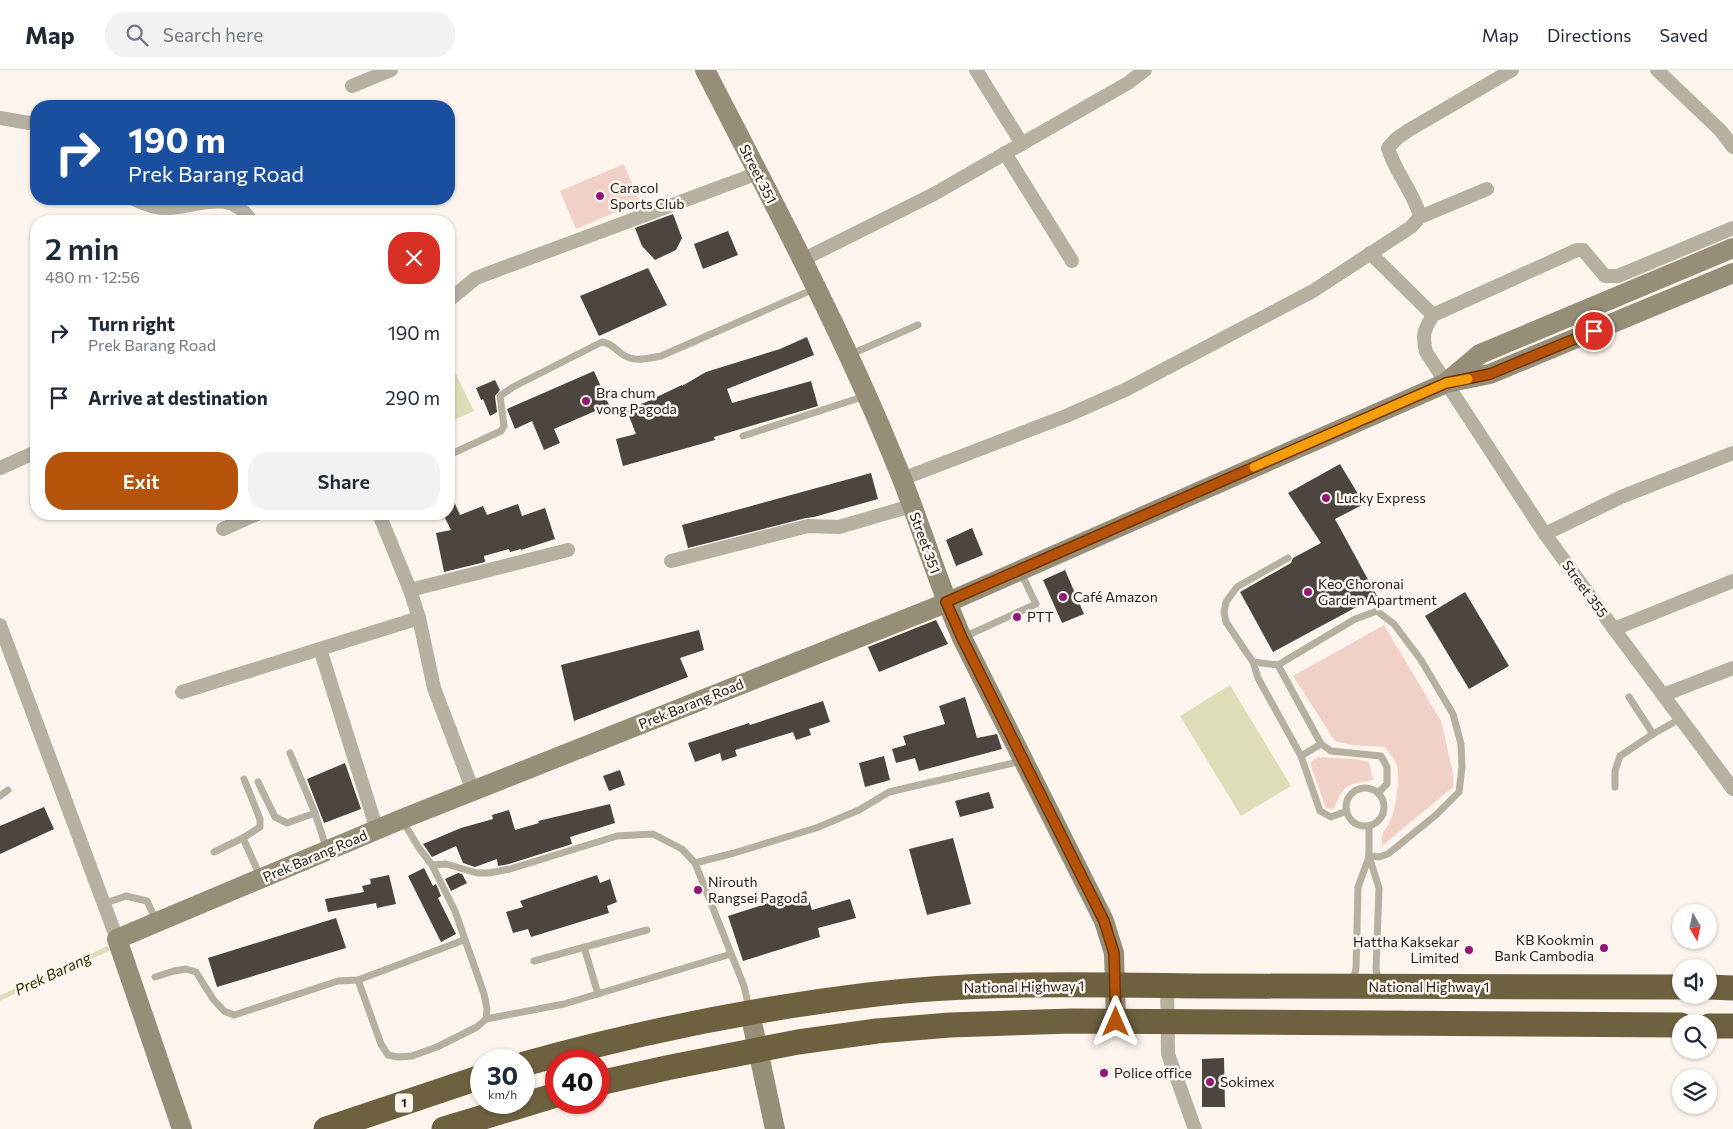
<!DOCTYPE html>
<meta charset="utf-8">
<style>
:root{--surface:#fff;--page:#f2f2f3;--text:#1f2937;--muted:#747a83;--line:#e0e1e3;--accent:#b45309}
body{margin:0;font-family:Commissioner,sans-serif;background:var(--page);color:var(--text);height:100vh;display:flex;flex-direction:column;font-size:19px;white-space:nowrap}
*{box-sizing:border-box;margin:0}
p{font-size:16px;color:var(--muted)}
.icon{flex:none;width:28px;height:28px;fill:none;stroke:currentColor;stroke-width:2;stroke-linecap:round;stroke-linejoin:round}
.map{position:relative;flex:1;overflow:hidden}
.panel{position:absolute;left:30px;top:145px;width:425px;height:305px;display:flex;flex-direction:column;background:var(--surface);border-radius:20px;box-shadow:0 1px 4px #0004}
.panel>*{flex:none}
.top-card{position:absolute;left:30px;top:30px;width:425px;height:105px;border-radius:20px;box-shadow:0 1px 4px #0004;background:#1a4fa0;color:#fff;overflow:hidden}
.needle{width:32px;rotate:171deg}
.buttons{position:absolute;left:1672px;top:834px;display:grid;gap:10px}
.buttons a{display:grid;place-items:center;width:45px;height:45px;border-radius:50%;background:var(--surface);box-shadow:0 1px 4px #0004;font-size:25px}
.speed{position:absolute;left:470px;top:979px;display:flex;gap:10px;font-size:25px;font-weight:700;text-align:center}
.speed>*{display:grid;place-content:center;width:65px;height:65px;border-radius:50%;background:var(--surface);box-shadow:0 1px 4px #0004;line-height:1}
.speed small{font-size:12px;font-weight:400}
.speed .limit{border:8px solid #d22;background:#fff;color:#111}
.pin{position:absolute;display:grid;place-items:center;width:42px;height:42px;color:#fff;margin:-21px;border:2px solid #fff;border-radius:50%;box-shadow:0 1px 5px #0007}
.me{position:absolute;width:55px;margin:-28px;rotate:0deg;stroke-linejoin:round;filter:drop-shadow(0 0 4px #0008)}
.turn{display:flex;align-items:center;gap:18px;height:105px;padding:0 15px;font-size:22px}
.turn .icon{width:65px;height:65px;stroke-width:2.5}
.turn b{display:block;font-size:35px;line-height:42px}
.round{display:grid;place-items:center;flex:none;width:52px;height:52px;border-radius:20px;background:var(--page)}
.head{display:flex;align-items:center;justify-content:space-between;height:85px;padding:0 15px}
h1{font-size:30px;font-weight:600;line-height:38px}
.button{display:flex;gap:10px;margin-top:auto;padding:10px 15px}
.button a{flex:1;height:58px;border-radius:20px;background:var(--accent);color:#fff;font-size:20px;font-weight:600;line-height:58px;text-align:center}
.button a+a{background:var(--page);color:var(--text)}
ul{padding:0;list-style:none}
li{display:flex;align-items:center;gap:15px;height:65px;padding:0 15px}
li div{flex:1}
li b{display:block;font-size:19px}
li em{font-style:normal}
header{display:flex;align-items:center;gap:30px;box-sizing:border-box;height:70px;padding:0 25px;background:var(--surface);border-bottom:1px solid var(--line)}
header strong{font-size:24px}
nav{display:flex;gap:28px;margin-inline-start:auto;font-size:18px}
.search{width:350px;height:45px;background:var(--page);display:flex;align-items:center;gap:12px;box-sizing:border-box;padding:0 18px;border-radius:20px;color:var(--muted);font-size:19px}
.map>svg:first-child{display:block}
.green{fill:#f1d0c8}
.water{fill:#dddeb8}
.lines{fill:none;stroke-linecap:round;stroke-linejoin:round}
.stream{stroke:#dddeb8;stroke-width:5}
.building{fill:#4d4540}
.lane{stroke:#b6b0a1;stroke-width:7}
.street{stroke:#b6b0a1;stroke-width:14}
.secondary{stroke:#978e77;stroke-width:20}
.highway{stroke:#6d6140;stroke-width:25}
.route-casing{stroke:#753606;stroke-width:12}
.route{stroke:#b45309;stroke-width:9}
.slow{stroke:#f59e0b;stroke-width:9}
.poi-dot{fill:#911876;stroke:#fdf5ed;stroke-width:2}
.labels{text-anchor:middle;stroke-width:5;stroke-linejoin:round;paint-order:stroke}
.shield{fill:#fdf5ed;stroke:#64605b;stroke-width:1}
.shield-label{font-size:12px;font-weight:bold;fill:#22201d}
.street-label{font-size:14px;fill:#22201d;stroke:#fdf5ed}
.poi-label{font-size:14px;fill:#22201d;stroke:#fdf5ed;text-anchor:start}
.water-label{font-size:15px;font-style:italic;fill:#323101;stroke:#fdf5ed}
</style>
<header>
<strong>Map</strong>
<div class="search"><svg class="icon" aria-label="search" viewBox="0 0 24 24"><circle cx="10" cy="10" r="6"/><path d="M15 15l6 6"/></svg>Search here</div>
<nav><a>Map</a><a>Directions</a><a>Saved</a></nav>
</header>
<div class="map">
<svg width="1733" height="1059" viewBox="0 0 1733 1059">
<rect width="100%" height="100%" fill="#fdf5ed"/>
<g class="green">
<polygon points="624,94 640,132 576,159 560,121"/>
<path d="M 1384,555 L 1441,651 L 1453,703 L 1453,717 L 1382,776 C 1381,760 1384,764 1390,751 C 1396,740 1401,705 1396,693 C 1394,688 1388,682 1385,677 L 1351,675 L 1335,671 L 1293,606 Z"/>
<path d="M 1318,687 L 1355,689 L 1369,692 L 1373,710 C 1348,714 1343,714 1334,739 L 1326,738 L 1310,693 Z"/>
</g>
<g class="water">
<polygon points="449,290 474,341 449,352"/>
<polygon points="1230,615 1291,716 1241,746 1180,646"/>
</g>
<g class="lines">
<polyline class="stream" points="0,928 107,879"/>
</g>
<g class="building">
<polygon points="673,144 682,168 676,180 655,190 642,176 635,158"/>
<polygon points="728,161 738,185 703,199 694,174"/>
<polygon points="648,198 667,235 599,266 580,226"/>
<polygon points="807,267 814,285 727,319 732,333 811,311 818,336 714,367 715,370 623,396 616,369 636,364 627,341 682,315 682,316 706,302 780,279"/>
<polygon points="594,301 609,335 554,359 560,373 544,380 532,351 515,359 507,339"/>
<polygon points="495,310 500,320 495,326 497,342 490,346 483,329 481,330 476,318"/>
<polygon points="1340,394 1364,434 1335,449 1377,526 1273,582 1240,522 1291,493 1293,488 1321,473 1288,423"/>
<polygon points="871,403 878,429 814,447 806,448 688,478 682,455"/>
<polygon points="449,420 460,445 483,436 487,445 518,434 522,446 545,438 555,469 521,480 521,479 510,482 509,479 484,486 485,492 444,502 436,463 451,460 443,444 449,444"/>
<polygon points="972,458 983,485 956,496 946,470"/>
<polygon points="1065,500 1084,544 1062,553 1043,510"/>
<polygon points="1465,522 1509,596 1469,619 1425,546"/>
<polygon points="936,550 948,574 879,602 868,577"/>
<polygon points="699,560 704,580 680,588 688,607 574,651 561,595"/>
<polygon points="965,627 977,668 997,664 1002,679 919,701 915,688 896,693 892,679 906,675 903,666 945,654 939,636"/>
<polygon points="823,631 830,652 809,659 811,665 796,670 793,662 735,680 737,686 722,691 720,683 695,692 688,673 749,653 750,655"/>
<polygon points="884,686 890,710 865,717 859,693"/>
<polygon points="345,693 361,739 324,753 307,709"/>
<polygon points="620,700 625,715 609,721 603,706"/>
<polygon points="989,722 994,738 960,747 955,731"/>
<polygon points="610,734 615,753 570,767 572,774 509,794 498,796 497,789 475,797 463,793 456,776 432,787 423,774 461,758 493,749 492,745 509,740 515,760 539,753 538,751"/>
<polygon points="44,737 54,759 0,784 0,756"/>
<polygon points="953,768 971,834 927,845 909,779"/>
<polygon points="424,798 433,816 436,814 441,826 438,828 456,864 441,872 408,806"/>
<polygon points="458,803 462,804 467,813 451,821 445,809"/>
<polygon points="389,805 396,834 377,838 376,833 328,842 325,829 364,822 362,816 371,814 370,809"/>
<polygon points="597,805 600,813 610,809 617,832 607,836 609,843 531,867 528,859 513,863 506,842 523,837 520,831"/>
<polygon points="806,821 812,840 850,829 856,848 818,858 820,867 743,891 728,846"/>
<polygon points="336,848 346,878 217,917 208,888"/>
<polygon points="1224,988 1225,1037 1202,1037 1202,989"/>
</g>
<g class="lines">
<g class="lane">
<polyline points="849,285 918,255"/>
<polyline points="743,366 865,326"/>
<path d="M 449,385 L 501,361 L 504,356 L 500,326 L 513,317 L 602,272 C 611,273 615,279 622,284 C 634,293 648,288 661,286 L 814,219"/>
<polyline points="1288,488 1237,517 1226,532 1224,542 1226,552 1253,592 1278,595 1355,549 1377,541 1394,554 1421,590 1453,644 1461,674 1462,697 1459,722 1436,745 1388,784 1379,787 1369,786 1369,756"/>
<polyline points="964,567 1036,534 1021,503"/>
<polyline points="1253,592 1258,608 1301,686 1320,741 1331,747 1347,741"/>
<polyline points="1278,595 1321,674 1331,681 1381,686 1387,697 1387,714 1378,723"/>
<polyline points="1629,627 1653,664"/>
<polyline points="290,683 315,743"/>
<polyline points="1301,686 1321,674"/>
<polyline points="258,712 275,747 287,753 315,743 327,780"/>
<polyline points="1615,717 1615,701 1620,686 1653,664 1680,649"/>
<circle cx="1365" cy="737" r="19"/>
<polyline points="0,726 8,720"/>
<polyline points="402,750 419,778 432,795 446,794 477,803 489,803 510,799 617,766 653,764 682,779 695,793 734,783 816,758 859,740 889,722 1022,691"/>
<polyline points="243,768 260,806"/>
<polyline points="214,782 243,768 260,757 260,749 244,709"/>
<polyline points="1369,786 1379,818 1376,900 1379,911"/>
<polyline points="695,793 744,916 749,938"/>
<polyline points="103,834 126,826 147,831 156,850"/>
<polyline points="584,877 598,924"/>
<polyline points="534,891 647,860"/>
<polyline points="155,907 174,901 186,899 196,902 213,929 224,941 234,945 338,911 358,910 464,870"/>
<polyline points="358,910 381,974 388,985 398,987 412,986 437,977 477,957 486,949 487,939 484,924 455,841 432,795"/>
<polyline points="1353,911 1356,898 1358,817 1369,787"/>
<polyline points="486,949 564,934 731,884"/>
</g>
<g class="street">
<polyline points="976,0 1022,74"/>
<polyline points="1657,0 1721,61 1733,77"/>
<polyline points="352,16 391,0"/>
<polyline points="0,48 29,53 36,52"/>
<polyline points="1005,83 1072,191"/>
<path d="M 134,129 C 140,132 149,136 157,137 C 189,143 228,113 251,151"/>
<path d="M 1420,147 C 1415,124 1395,103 1388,78 L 1396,69 L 1409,60 L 1512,0"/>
<path d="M 1733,158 L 1618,206 L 1605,206 L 1583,180 L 1577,180 L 1433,245 C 1424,260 1422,264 1426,282 L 1545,464 L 1614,559 L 1733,719"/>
<polyline points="1370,183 1433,245"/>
<polyline points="802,190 934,124 1128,13 1145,0"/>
<polyline points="449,230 476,208 758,103"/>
<polyline points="0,398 36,382"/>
<polyline points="902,409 1066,346 1125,320 1313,221 1411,157 1420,147 1487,119"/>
<polyline points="379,444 410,520 419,548 434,618 473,721"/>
<polyline points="223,459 257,444"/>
<polyline points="1545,464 1621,427 1733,383"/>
<polyline points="671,491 808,456 839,457 911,436"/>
<polyline points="410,520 568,480"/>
<polyline points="0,555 117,869"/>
<polyline points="1614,559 1733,511"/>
<polyline points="320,579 377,760"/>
<polyline points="182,622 419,548"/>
<polyline points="1663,625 1733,598"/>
<polyline points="1167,915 1168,984 1195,1059"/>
</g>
<g class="secondary">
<path d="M 705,0 C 774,134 846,268 902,409 C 923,462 939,516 962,568 L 1104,851 L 1114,883 L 1116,952"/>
<polyline points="1447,312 1480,284 1733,178"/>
<polyline points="750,943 775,1059"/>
<polyline points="182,1059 117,869 402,749 946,533 1446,313 1490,304 1733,203"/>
</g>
<g class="highway">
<polyline points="1709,917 1733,918"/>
<polyline points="1709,956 1733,956"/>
<path d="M 524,994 C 636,963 752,939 868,925 C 982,911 1098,915 1213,916 C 1369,916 1525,917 1681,917"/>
<polyline points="599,1013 671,997 798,972 877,961 950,955 1072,951 1681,955"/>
<polyline points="326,1059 481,1007"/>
<polyline points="444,1059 556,1025"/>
</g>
</g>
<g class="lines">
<defs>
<polyline id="route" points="1116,952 1114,883 1104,851 962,568 946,532 1446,313 1490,304 1594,261"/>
</defs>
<use href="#route" class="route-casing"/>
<use href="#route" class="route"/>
<polyline class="slow" points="1254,397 1446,313 1468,309"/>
</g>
<g class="poi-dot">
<circle cx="600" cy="126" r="5"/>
<circle cx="586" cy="331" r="5"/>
<circle cx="1326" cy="428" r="5"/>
<circle cx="1308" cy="522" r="5"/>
<circle cx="1063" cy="527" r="5"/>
<circle cx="1017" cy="547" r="5"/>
<circle cx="698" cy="820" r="5"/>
<circle cx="1604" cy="878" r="5"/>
<circle cx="1469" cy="880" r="5"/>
<circle cx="1104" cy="1003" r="5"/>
<circle cx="1210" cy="1012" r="5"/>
</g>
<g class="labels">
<rect class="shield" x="395" y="1023.5" width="18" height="19" rx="4"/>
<g class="shield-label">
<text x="404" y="1037">1</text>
</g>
<g class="street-label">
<text transform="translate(758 104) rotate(63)" y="5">Street 351</text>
<text transform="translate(925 473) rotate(70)" y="5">Street 351</text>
<text transform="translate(1585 519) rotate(54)" y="5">Street 355</text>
<text transform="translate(691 634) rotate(-22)" y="5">Prek Barang Road</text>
<text transform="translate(315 786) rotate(-23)" y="5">Prek Barang Road</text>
<text transform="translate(1024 917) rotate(-1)" y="5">National Highway 1</text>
<text x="1429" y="922">National Highway 1</text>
</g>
<g class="poi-label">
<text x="610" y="123">Caracol<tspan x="610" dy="16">Sports Club</tspan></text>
<text x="596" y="328">Bra chum<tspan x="596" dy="16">vong Pagoda</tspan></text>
<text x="1336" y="433">Lucky Express</text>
<text x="1318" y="519">Keo Choronai<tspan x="1318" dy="16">Garden Apartment</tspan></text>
<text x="1073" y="532">Café Amazon</text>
<text x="1027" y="552">PTT</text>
<text x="708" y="817">Nirouth<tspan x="708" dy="16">Rangsei Pagoda</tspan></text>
<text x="1594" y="875" text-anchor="end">KB Kookmin<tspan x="1594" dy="16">Bank Cambodia</tspan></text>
<text x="1459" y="877" text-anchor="end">Hattha Kaksekar<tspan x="1459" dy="16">Limited</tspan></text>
<text x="1114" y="1008">Police office</text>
<text x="1220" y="1017">Sokimex</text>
</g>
<g class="water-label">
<text transform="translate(53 904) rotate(-25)" y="5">Prek Barang</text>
</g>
</g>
</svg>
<div class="buttons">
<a><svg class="needle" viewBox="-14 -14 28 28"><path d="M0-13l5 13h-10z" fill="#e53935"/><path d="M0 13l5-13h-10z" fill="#747a83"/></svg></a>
<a><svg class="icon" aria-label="sound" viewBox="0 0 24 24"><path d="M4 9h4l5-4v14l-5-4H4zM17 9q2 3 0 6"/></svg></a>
<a><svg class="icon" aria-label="search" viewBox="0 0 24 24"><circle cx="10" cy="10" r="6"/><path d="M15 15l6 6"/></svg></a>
<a><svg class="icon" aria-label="layers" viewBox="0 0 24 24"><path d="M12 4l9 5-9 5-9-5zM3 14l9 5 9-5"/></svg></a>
</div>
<div class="speed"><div>30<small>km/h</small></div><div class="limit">40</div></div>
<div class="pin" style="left:1594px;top:261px;background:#d93025"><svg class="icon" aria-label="arrive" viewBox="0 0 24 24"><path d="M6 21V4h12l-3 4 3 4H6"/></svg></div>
<svg class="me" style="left:1116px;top:952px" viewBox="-20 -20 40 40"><path d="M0-17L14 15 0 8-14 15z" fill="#b45309" stroke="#fff" stroke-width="4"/></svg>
<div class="top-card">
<div class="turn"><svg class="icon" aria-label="right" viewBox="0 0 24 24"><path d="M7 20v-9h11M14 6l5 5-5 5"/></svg><div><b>190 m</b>Prek Barang Road</div></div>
</div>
<section class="panel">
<div class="head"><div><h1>2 min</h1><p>480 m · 12:56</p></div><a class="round" style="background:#d93025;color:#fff"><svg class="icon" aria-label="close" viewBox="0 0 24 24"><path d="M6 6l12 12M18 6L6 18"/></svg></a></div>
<ul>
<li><svg class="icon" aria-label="right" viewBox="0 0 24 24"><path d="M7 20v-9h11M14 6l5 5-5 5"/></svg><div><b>Turn right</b><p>Prek Barang Road</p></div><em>190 m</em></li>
<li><svg class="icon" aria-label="arrive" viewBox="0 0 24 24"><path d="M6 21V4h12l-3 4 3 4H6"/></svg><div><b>Arrive at destination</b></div><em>290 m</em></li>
</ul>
<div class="button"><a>Exit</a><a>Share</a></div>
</section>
</div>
